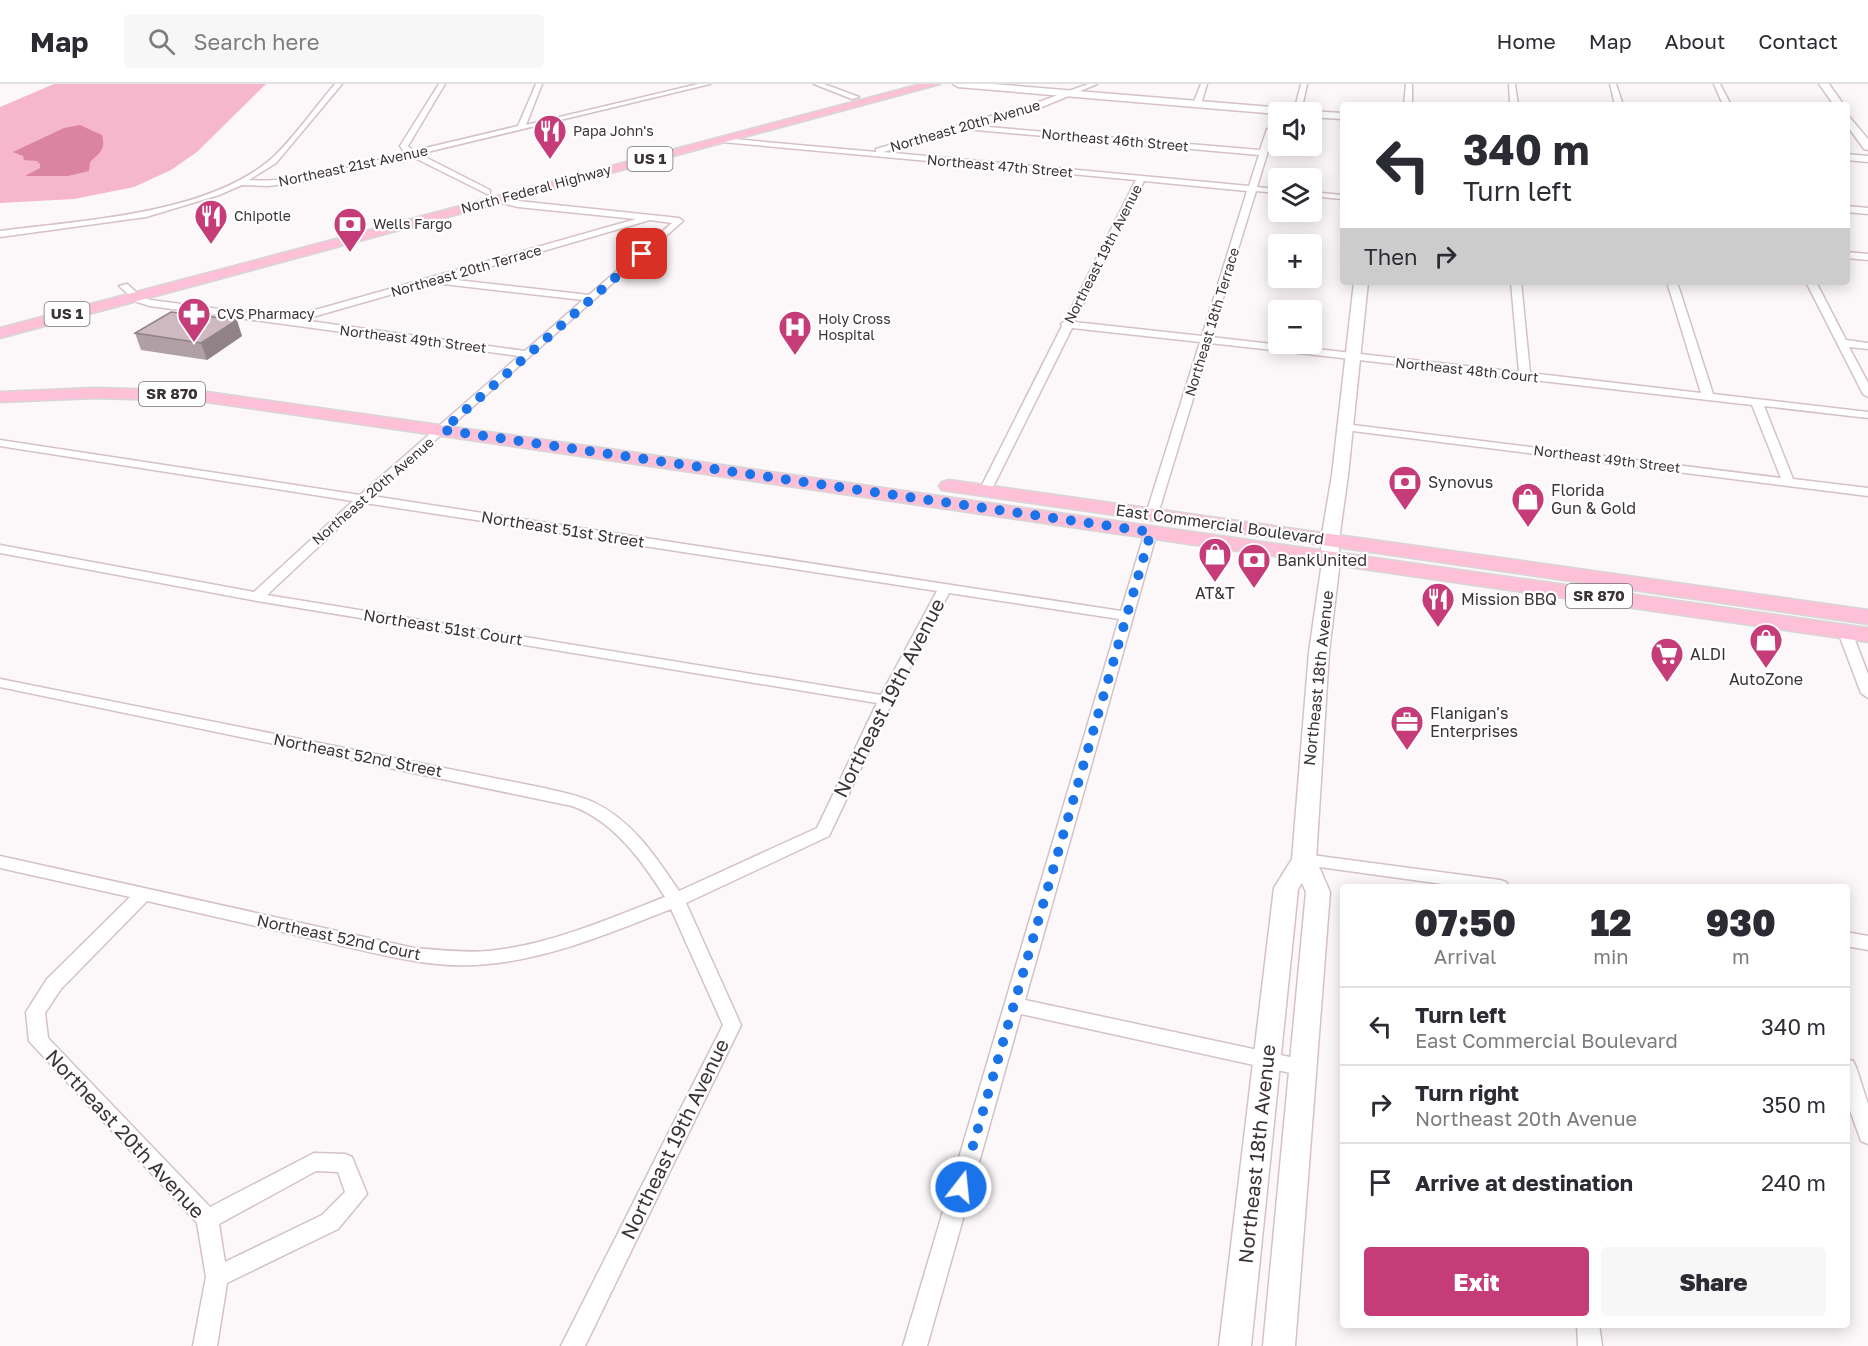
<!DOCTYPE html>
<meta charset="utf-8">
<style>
:root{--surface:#fff;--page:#f7f7f7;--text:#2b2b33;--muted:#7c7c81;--line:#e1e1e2;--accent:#c53c78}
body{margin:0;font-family:"Golos Text",sans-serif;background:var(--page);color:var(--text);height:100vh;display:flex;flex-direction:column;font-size:22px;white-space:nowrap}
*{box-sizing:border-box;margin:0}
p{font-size:20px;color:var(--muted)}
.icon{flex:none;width:33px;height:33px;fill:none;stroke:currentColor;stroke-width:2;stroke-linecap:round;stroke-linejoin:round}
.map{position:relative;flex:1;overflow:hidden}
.panel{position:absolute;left:1340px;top:800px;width:510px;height:444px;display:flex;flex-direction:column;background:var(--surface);border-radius:6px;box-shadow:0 3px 15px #0003}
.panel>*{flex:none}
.hud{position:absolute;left:1340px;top:18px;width:510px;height:183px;border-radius:6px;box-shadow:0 3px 15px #0003;background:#fff;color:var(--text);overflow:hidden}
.buttons{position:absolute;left:1268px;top:18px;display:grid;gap:12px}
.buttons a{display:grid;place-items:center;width:54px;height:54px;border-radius:6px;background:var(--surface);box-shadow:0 3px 15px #0003;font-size:30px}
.pin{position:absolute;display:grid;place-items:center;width:51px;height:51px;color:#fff;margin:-26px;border-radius:12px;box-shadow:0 3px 9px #0006}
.me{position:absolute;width:66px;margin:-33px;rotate:16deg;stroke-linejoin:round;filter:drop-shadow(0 0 4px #0008)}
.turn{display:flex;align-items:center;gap:21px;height:126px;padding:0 24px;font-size:27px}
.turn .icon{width:78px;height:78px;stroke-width:2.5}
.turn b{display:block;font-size:42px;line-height:51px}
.then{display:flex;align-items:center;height:57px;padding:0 24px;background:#0003;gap:12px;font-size:22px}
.eta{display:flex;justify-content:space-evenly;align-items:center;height:102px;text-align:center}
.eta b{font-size:36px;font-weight:800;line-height:42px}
.button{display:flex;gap:12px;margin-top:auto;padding:12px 24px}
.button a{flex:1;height:69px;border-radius:6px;background:var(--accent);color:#fff;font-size:24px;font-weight:800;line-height:69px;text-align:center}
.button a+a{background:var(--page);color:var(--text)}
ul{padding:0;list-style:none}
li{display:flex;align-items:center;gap:18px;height:78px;padding:0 24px;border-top:2px solid var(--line)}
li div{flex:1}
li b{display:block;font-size:22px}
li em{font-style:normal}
header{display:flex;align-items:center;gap:36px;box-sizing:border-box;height:84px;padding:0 30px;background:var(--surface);border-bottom:2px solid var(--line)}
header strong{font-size:28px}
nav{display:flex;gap:33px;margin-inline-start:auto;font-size:21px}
.search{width:420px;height:54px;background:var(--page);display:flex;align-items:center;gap:15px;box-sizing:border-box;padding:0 21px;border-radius:6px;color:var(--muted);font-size:22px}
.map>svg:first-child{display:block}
.green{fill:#f6b6cb}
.water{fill:#da84a2}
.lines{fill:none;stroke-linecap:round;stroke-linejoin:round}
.street-casing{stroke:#d5c1c7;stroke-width:3}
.secondary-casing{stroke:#d5c1c7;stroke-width:3}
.primary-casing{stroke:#d8d6d7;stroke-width:3}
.street{fill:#fff;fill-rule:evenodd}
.secondary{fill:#fff;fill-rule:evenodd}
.primary{fill:#fdc0d6;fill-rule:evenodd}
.wall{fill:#b09fa4}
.shaded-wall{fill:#908286}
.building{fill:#cdb9bf;stroke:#908286;stroke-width:1.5}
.route{stroke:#1a73e8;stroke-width:10;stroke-dasharray:0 18}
.labels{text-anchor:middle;stroke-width:4.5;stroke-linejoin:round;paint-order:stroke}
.far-street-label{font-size:14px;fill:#3b3336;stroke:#fff}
.far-poi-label{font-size:14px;fill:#3b3336;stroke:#fff;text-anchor:start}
.shield{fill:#fff;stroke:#767072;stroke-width:1.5}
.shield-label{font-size:15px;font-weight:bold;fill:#3b3336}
.poi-label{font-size:16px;fill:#3b3336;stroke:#fff;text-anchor:start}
.street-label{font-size:16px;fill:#3b3336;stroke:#fff}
.near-street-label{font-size:20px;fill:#3b3336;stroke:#fff}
</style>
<header>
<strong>Map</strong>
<div class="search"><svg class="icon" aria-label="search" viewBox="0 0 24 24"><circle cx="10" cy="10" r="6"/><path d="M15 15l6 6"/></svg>Search here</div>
<nav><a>Home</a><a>Map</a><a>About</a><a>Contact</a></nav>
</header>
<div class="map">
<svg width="1868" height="1262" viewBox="0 0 1868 1262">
<rect width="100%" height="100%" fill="#fcf8f9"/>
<polygon class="green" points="54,0 266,0 197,68 171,86 134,103 74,115 0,119 0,23"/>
<path class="water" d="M 80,41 L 102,51 C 106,65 100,69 90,78 L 89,87 L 68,92 L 25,92 L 40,84 L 40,80 L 37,77 L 24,76 L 23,72 L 13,68 L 64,44 Z"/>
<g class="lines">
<defs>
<g id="street">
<path d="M 335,0 L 342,0 L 276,79 L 249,96 C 301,100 355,81 405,69 L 400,62 L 439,0 L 445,0 L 408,62 L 413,67 L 518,42 L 536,0 L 542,0 L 526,41 L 698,0 L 710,0 L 419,70 L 490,106 L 490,110 L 487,110 L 411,72 L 300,98 L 268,102 L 242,101 L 219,111 L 146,133 L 0,153 L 0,147 C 82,136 204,131 270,76 C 291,58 316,22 335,0 Z"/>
<polygon points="814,0 824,0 859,13 852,15"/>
<path d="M 1088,0 L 1097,0 L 1042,23 L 975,42 L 1260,66 L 1267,45 L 1274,47 L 1257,103 L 1278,105 L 1278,109 L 1256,107 L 1211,253 L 1519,288 L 1511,198 L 1521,198 L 1530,289 L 1701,309 L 1667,198 L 1677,198 L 1713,310 L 1868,328 L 1868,334 L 1764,322 L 1793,395 L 1868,404 L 1868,412 L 1345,346 L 1339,343 L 1345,340 L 1781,394 L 1752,321 L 1210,259 L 1158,430 L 1152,434 L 1146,430 L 1200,258 L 1072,244 L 991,407 L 989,410 L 981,410 L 979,407 L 1062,242 L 1061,240 L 1065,237 L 1136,96 L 722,58 L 718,56 L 722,54 L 876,68 L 876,65 L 1036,19 ZM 965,45 L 1259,71 L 1249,102 L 883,68 ZM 1144,97 L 1247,107 L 1202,252 L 1074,238 Z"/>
<polygon points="1201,0 1207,0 1201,20 1197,22 1193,20"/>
<polygon points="1301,0 1307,0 1301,28 1294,28"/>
<polygon points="1406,0 1412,0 1412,21 1404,21"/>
<polygon points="1509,0 1515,0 1518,21 1510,21"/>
<polygon points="1610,0 1616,0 1623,21 1615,21"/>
<polygon points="1714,0 1720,0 1731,21 1723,21"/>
<polygon points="1311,108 1342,111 1342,115 1311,112"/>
<path d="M 497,112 L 518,117 L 679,134 L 683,137 L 372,412 L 1121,527 L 1145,448 L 1151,444 L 1157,448 L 1025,916 L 1304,976 L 1311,978 L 1314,984 L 1311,990 L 1304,992 L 1021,930 L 927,1262 L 903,1262 L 1119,535 L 949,509 L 893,616 L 829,752 L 686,819 L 741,941 L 585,1262 L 561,1262 L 723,941 L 671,825 C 612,848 552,874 488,880 C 433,886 379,870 326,858 C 266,844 207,831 147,817 L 61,905 L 45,929 L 48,954 L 210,1123 L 314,1069 L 345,1070 L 352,1073 L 367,1110 L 338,1145 L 227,1199 L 217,1262 L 193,1262 L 206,1193 L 197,1139 L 29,957 L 26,928 L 47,895 L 130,813 L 0,784 L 0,772 L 414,864 C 439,866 463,869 488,867 C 550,861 608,835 665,813 C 642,777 614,737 572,722 L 0,603 L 0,595 L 544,704 C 560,708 578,711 593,718 C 632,736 656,773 679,807 L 817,744 L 877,619 L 257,517 L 0,469 L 0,461 L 254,508 L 353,417 L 0,362 L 0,356 L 360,411 L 519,272 L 150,222 L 137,218 L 119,202 L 127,200 L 143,214 L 151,216 L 287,234 L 636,135 L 518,123 L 494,117 L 493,115 ZM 650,136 L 672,139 L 589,211 L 447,195 ZM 438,197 L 443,200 L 583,216 L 525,267 L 302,236 ZM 365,419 L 937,507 L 881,611 L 267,511 ZM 316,1087 L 338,1088 L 345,1108 L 322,1131 L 225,1178 L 219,1140 Z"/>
<polygon points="1846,122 1868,124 1868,130 1846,128"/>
<polygon points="1846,168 1868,170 1868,176 1846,174"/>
<polygon points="1806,198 1816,198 1846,256 1868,259 1868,265 1849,263 1868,299 1868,313 1863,310"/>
<polygon points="1845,544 1852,548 1868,590 1868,614 1861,609 1838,548"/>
<polygon points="1304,770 1500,796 1506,798 1509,802 1457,802 1298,780 1296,776 1298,772"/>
<polygon points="1846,848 1868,852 1868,866 1846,862"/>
<polygon points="1846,975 1853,977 1856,983 1868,1020 1868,1060 1861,1057 1846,1015"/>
<polygon points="1577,1240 1599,1240 1602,1262 1578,1262"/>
</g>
<g id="secondary">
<polygon points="953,0 993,0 1295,25 1300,28 1278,30 958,3"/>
<polygon points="1819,0 1829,0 1844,21 1834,21"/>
<polygon points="1311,27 1342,29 1342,35 1311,33 1311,28 1307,28"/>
<polygon points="1846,29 1868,55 1868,66 1864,65 1846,40"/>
<polygon points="1846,70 1868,72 1868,78 1846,76"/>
<polygon points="1354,198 1368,198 1348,391 1339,456 1339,485 1329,568 1316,776 1330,808 1295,1262 1263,1262 1306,808 1302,799 1298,805 1251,1262 1219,1262 1274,804 1292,775 1309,568 1321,485 1321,456 1332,391"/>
</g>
<g id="primary">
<polygon points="921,0 940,0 0,254 0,244"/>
<polygon points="95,304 200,307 1868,544 1868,558 200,317 95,314 0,318 0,308"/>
<polygon points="949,396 1868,526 1868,540 942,406 939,402 942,398"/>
</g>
</defs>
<use href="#street" class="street-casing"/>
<use href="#secondary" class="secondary-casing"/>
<use href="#primary" class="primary-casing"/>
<use href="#street" class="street"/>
<use href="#secondary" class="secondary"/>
<use href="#primary" class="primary"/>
</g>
<polygon class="wall" points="135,249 242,252 207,276 141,266"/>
<polygon class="shaded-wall" points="237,236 242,252 207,276 201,259"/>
<polygon class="building" points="171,228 237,236 201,259 135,249"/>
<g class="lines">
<polyline class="route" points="642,170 443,346 1151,448 961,1103"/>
</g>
<defs>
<symbol id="restaurant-pin" viewBox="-11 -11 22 30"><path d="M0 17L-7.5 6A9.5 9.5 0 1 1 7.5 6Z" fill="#c53c78" stroke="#fff"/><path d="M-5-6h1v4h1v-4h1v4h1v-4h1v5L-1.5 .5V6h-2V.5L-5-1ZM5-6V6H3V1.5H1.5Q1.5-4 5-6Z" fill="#fff"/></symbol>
<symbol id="bank-pin" viewBox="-11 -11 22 30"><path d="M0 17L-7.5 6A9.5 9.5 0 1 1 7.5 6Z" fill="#c53c78" stroke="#fff"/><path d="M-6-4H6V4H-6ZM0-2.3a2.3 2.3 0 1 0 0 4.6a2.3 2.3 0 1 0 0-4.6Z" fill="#fff"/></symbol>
<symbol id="pharmacy-pin" viewBox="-11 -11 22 30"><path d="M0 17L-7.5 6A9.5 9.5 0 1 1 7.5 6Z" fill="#c53c78" stroke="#fff"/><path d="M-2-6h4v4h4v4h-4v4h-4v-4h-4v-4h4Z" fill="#fff"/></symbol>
<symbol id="hospital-pin" viewBox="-11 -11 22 30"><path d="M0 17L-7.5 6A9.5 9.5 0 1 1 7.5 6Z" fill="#c53c78" stroke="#fff"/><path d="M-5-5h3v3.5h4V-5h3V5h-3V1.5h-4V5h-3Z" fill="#fff"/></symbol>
<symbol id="shop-pin" viewBox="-11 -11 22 30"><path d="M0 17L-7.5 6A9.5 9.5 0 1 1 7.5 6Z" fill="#c53c78" stroke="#fff"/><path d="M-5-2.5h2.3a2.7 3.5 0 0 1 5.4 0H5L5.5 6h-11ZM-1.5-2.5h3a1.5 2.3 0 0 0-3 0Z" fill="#fff"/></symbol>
<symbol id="supermarket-pin" viewBox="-11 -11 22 30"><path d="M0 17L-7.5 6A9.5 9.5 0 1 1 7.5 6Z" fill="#c53c78" stroke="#fff"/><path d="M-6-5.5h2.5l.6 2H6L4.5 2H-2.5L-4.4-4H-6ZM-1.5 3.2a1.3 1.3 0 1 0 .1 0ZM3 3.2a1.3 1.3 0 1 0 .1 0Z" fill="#fff"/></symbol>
<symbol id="office-pin" viewBox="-11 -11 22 30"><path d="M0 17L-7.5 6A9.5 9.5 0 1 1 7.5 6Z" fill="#c53c78" stroke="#fff"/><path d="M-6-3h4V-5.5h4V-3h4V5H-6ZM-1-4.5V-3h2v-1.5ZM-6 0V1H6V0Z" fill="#fff"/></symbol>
</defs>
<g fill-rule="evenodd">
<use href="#restaurant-pin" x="531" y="28" width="38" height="52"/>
<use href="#restaurant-pin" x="192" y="113" width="38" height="52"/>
<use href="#bank-pin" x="331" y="121" width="38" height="52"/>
<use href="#pharmacy-pin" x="175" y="211" width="38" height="52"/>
<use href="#hospital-pin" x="776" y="224" width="38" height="52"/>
<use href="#bank-pin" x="1386" y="379" width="38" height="52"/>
<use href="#shop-pin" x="1509" y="396" width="38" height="52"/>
<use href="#shop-pin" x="1196" y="451" width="38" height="52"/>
<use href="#bank-pin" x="1235" y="457" width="38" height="52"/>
<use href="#restaurant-pin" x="1419" y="496" width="38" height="52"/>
<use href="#shop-pin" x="1747" y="537" width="38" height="52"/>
<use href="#supermarket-pin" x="1648" y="551" width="38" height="52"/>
<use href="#office-pin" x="1388" y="619" width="38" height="52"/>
</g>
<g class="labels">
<g class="far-street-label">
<text transform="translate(965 42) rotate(-16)" y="5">Northeast 20th Avenue</text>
<text transform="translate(1115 56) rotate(5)" y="5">Northeast 46th Street</text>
<text transform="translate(353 82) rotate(-12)" y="5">Northeast 21st Avenue</text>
<text transform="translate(1000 82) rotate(5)" y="5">Northeast 47th Street</text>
<text transform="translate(536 105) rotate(-15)" y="5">North Federal Highway</text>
<text transform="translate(1103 170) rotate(-63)" y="5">Northeast 19th Avenue</text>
<text transform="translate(466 187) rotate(-16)" y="5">Northeast 20th Terrace</text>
<text transform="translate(1212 238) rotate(-73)" y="5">Northeast 18th Terrace</text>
<text transform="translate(413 255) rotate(7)" y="5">Northeast 49th Street</text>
<text transform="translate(1467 286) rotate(6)" y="5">Northeast 48th Court</text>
<text transform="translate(1607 375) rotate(7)" y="5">Northeast 49th Street</text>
<text transform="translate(373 407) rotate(-41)" y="5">Northeast 20th Avenue</text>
</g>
<g class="far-poi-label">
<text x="573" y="52">Papa John's</text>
<text x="234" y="137">Chipotle</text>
<text x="373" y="145">Wells Fargo</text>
<text x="217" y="235">CVS Pharmacy</text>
<text x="818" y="240">Holy Cross<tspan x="818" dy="16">Hospital</tspan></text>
</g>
<g class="shield">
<rect x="627.5" y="63" width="45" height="24" rx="4.5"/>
<rect x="44.5" y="218" width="45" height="24" rx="4.5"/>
<rect x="139" y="298" width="66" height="24" rx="4.5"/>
<rect x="1566" y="500" width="66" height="24" rx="4.5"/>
</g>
<g class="shield-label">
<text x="650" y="80">US 1</text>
<text x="67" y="235">US 1</text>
<text x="172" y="315">SR 870</text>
<text x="1599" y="517">SR 870</text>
</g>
<g class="poi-label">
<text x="1428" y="404">Synovus</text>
<text x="1551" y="412">Florida<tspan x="1551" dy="18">Gun &amp; Gold</tspan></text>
<text x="1277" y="482">BankUnited</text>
<text x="1215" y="515" text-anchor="middle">AT&amp;T</text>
<text x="1461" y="521">Mission BBQ</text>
<text x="1690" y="576">ALDI</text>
<text x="1766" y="601" text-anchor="middle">AutoZone</text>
<text x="1430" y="635">Flanigan's<tspan x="1430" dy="18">Enterprises</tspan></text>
</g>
<g class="street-label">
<text transform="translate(1220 440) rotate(8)" y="6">East Commercial Boulevard</text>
<text transform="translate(563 445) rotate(9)" y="6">Northeast 51st Street</text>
<text transform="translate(443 543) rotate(9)" y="6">Northeast 51st Court</text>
<text transform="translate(1318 594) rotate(-84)" y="6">Northeast 18th Avenue</text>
<text transform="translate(358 671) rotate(11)" y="6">Northeast 52nd Street</text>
<text transform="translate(339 853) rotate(12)" y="6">Northeast 52nd Court</text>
</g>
<g class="near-street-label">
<text transform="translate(889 614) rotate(-63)" y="7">Northeast 19th Avenue</text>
<text transform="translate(125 1050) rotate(47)" y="7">Northeast 20th Avenue</text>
<text transform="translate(675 1055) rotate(-64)" y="7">Northeast 19th Avenue</text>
<text transform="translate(1257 1070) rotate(-84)" y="7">Northeast 18th Avenue</text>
</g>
</g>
</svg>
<div class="buttons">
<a><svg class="icon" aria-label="sound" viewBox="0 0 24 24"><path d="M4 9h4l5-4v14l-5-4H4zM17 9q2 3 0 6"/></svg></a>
<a><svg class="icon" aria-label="layers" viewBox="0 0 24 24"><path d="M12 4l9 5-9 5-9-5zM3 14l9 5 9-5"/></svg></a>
<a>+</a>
<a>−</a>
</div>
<div class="pin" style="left:642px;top:170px;background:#d93025"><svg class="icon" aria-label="arrive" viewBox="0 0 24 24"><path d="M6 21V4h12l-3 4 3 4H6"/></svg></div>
<svg class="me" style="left:961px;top:1103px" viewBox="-20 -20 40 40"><circle r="17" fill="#1a73e8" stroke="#fff" stroke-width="3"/><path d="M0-11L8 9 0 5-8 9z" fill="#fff"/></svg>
<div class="hud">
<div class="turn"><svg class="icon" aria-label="left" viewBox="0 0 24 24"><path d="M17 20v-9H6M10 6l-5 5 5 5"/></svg><div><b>340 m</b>Turn left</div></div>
<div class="then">Then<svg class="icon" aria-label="right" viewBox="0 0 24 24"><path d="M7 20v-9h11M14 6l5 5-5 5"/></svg></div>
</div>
<section class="panel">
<div class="eta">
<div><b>07:50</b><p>Arrival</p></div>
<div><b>12</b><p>min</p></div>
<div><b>930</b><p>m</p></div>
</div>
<ul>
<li><svg class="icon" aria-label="left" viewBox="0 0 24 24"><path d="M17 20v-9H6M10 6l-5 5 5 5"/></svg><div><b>Turn left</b><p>East Commercial Boulevard</p></div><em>340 m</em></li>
<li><svg class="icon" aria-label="right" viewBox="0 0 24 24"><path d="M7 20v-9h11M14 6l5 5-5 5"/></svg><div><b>Turn right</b><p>Northeast 20th Avenue</p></div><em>350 m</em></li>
<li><svg class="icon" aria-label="arrive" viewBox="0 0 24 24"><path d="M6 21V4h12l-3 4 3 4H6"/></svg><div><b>Arrive at destination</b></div><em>240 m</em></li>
</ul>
<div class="button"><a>Exit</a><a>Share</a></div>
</section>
</div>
